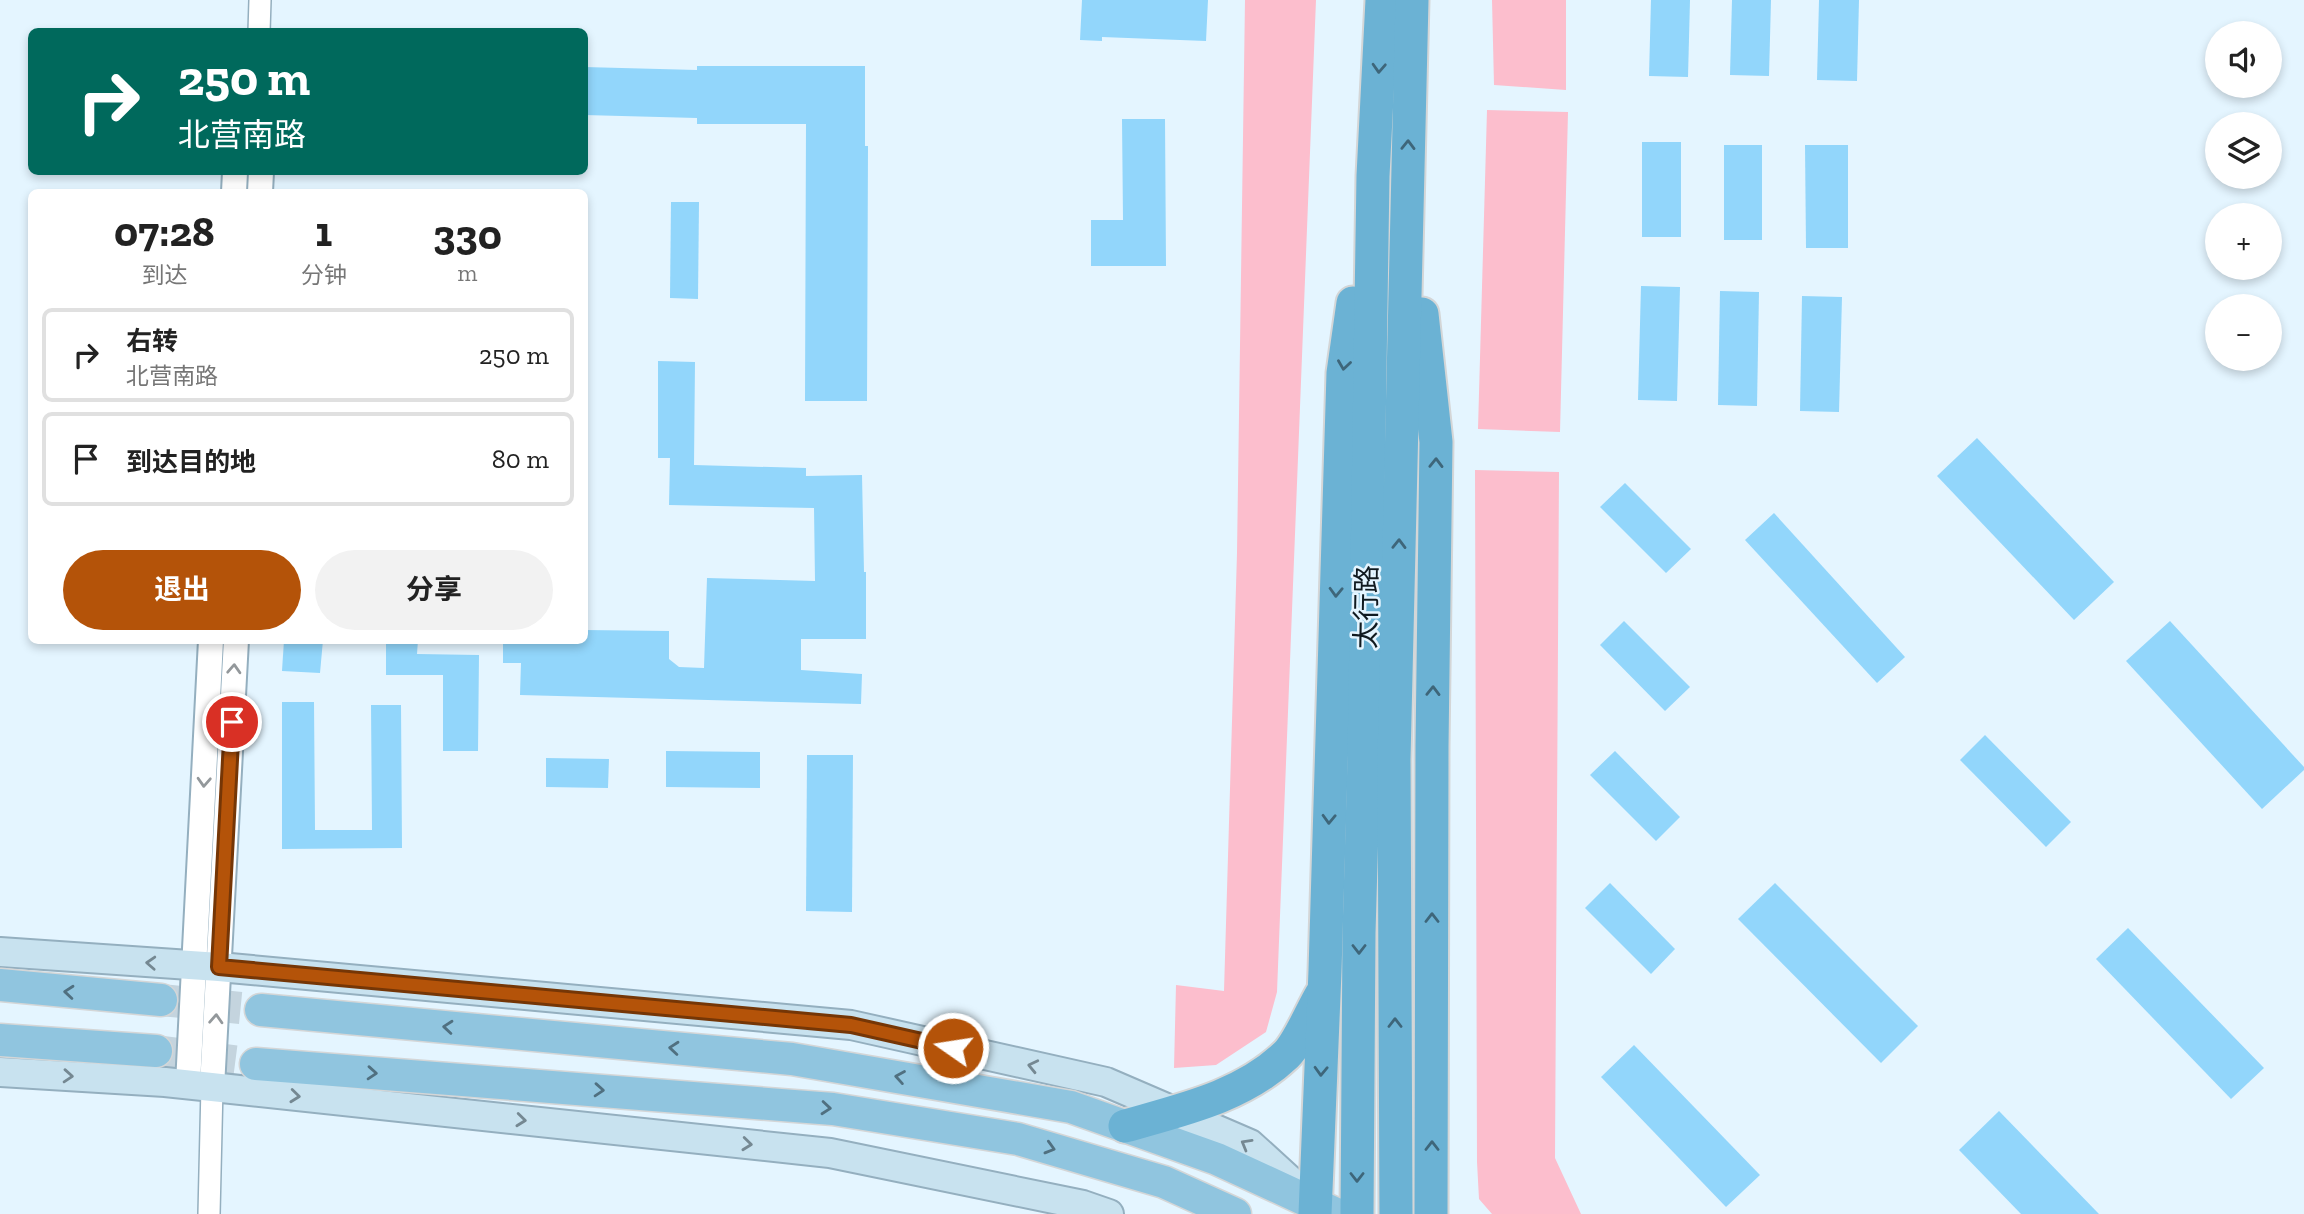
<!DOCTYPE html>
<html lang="zh">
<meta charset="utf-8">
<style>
:root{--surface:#fff;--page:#f2f2f2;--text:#222;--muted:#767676;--line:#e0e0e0;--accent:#b45309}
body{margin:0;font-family:"Zilla Slab","Noto Sans SC",serif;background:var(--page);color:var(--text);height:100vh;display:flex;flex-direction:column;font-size:26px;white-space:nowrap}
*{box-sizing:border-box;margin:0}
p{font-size:23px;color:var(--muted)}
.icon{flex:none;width:38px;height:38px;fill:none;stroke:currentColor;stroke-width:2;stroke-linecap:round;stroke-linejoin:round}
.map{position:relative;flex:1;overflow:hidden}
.panel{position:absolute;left:28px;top:189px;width:560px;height:455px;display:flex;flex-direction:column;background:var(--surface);border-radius:10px;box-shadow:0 4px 10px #0003}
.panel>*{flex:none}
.banner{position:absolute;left:28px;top:28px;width:560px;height:147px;border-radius:10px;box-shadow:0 4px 10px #0003;background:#00695c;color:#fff;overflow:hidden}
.buttons{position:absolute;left:2205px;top:21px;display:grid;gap:14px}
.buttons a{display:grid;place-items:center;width:77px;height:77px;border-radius:50%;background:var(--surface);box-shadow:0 4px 10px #0003;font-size:35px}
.pin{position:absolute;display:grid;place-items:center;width:60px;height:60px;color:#fff;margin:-30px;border:4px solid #fff;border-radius:50%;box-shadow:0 2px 7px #0007}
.me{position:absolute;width:77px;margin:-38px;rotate:283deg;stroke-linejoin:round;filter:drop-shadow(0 0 5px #0008)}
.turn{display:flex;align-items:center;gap:24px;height:147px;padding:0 35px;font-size:32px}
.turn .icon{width:91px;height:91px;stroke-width:2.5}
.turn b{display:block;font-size:49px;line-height:60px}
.eta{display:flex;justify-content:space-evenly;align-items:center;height:119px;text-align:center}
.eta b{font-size:42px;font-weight:700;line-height:49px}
.cta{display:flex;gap:14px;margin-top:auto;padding:14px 35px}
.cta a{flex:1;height:80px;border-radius:42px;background:var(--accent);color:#fff;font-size:28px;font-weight:700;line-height:80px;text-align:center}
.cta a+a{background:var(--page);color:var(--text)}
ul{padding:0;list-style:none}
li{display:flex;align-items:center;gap:21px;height:94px;margin:0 14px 10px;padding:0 21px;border:4px solid var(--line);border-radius:10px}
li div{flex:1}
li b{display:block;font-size:26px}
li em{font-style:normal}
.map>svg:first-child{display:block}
.green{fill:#fcbecd}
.building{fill:#92d6fb}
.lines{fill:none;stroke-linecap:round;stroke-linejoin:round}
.primary-tunnel{stroke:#c4d4de;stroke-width:32;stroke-dasharray:32 16;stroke-linecap:butt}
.minor-casing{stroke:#94afbf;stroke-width:24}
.tertiary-casing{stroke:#94afbf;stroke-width:28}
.secondary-casing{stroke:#94afbf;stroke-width:32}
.primary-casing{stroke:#d4d6d7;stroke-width:35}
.trunk-casing{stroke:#d4d6d7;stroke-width:37}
.minor{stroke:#fff;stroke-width:21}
.tertiary{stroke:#fff;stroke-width:24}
.secondary{stroke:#c8e2ef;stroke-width:28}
.primary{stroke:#90c5df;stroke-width:32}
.trunk{stroke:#6bb2d4;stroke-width:33}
.oneway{stroke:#3e667a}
.oneway2{stroke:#93989b}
.oneway3{stroke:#758892}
.oneway4{stroke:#507080}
.route-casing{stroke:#753606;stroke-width:18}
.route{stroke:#b45309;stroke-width:12}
.labels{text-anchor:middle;stroke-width:5;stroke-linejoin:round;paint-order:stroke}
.street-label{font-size:28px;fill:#101a20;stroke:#e4f5ff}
</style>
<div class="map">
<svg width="2304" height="1214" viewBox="0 0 2304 1214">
<rect width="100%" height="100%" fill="#e4f5ff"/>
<g class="green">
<polygon points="1245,0 1316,0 1277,992 1266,1032 1216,1065 1174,1068 1176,985 1224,991 1237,553"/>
<polygon points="1492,0 1566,0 1566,90 1494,85"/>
<polygon points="1487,110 1568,112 1560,432 1478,429"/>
<polygon points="1475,470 1559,472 1555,1158 1581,1214 1492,1214 1479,1199 1477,1162"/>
</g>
<g class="building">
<polygon points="1082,0 1208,0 1206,41 1102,37 1102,41 1080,40"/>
<polygon points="1651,0 1690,0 1688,77 1649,76"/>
<polygon points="1732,0 1771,0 1769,76 1730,75"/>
<polygon points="1819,0 1859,0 1857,81 1817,80"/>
<polygon points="697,66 865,66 865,146 868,146 867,401 805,401 806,124 697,124 697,118 584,115 584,67 697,70"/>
<polygon points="1122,119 1165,119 1166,266 1091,266 1091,220 1123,220"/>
<rect x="1642" y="142" width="39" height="95"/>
<rect x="1724" y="145" width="38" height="95"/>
<polygon points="1805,145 1848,145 1848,248 1806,248"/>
<polygon points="671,202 699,202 698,299 670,298"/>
<polygon points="1641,286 1680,287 1677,401 1638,400"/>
<polygon points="1720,291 1759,292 1757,406 1718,405"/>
<polygon points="1802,296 1842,297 1839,412 1800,411"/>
<polygon points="658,361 695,362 694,465 806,468 806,476 862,475 864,572 866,572 866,639 801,639 801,670 862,674 861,704 520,695 521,663 503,663 503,640 584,640 584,630 669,631 669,659 679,667 704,668 707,578 815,581 814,508 669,505 670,458 658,458"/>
<polygon points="1977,438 2114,582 2074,620 1937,476"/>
<polygon points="1625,483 1691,549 1666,573 1600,507"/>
<polygon points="1774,513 1905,657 1877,683 1745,540"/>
<polygon points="1624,621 1690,687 1665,711 1600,645"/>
<polygon points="2170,621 2304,767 2304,770 2262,809 2126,661"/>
<polygon points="284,640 323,640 320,673 282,671"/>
<polygon points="386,640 418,640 417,654 479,655 478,751 443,751 443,675 386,675"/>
<polygon points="282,702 314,702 315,830 372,830 371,705 401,705 402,848 282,849"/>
<polygon points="1985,735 2071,822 2046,847 1960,760"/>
<polygon points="666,751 760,752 760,788 666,787"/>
<polygon points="1615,751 1680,817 1656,841 1590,775"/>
<polygon points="807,755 853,755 852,912 806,911"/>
<polygon points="546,758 609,759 608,788 546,787"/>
<polygon points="1610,883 1675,949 1651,974 1585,908"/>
<polygon points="1775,883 1918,1026 1881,1063 1738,919"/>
<polygon points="2128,928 2264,1068 2231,1099 2096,959"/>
<polygon points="1634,1045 1760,1175 1726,1207 1601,1077"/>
<polygon points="1999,1111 2099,1214 2021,1214 1959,1150"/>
</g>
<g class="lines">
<g class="primary-tunnel">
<polyline points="161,1000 261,1010"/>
<polyline points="156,1051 256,1064"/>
</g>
<defs>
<g id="minor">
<polyline points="259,32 260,0"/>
<polyline points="209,1214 212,1087"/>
</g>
<g id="tertiary">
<polyline points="234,192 235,172"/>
<polyline points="260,192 261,172"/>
<polyline points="188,1084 211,640"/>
<polyline points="212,1087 236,640"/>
</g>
<g id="secondary">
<polyline points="0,952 219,967 851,1025 1106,1082 1250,1144 1306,1195"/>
<polyline points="0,1072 165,1082 830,1153 1083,1205 1109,1214"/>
</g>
<g id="primary">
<polyline points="0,985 161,1000"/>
<polyline points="261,1010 792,1059 1071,1107 1217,1159 1336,1214"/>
<polyline points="0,1040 156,1051"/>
<polyline points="256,1064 833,1109 1018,1139 1164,1182 1235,1214"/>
</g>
<g id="trunk">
<polyline points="1422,314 1436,442 1432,746 1431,1214"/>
<path d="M 1125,1126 C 1181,1110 1242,1097 1286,1055 C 1298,1044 1312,1010 1321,995"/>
<polyline points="1315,1214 1325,971 1343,373 1353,303"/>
<polyline points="1357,1214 1359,933 1364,759 1373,176 1382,0"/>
<polyline points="1396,1214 1394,759 1412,0"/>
</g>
</defs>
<use href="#minor" class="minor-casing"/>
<use href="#tertiary" class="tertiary-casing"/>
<use href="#secondary" class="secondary-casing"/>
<use href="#primary" class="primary-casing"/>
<use href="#trunk" class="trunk-casing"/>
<use href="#minor" class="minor"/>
<use href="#tertiary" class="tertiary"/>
<use href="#secondary" class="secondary"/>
<use href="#primary" class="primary"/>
<use href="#trunk" class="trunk"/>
</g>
<defs><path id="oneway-chevron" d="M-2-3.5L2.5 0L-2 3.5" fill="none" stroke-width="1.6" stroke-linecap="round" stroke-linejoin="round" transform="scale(1.75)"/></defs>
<g class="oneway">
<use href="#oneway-chevron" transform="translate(1379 68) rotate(93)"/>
<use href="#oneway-chevron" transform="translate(1408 145) rotate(-89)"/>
<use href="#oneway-chevron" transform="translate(1344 365) rotate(98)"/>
<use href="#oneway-chevron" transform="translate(1436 463) rotate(-89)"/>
<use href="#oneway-chevron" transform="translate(1399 544) rotate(-89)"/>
<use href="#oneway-chevron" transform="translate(1336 592) rotate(92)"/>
<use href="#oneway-chevron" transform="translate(1433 691) rotate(-89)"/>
<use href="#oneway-chevron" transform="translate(1329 819) rotate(92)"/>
<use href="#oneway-chevron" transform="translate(1432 918) rotate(-90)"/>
<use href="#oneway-chevron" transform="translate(1359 949) rotate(90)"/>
<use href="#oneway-chevron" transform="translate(1395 1023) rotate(-90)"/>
<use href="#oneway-chevron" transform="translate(1321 1071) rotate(92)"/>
<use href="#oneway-chevron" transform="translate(1432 1146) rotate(-90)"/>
<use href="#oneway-chevron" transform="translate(1357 1177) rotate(90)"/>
</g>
<g class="oneway2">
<use href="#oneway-chevron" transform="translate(234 669) rotate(-87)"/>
<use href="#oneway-chevron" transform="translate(204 782) rotate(93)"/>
<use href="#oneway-chevron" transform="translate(216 1019) rotate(-87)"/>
</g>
<g class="oneway3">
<use href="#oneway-chevron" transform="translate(151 963) rotate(-177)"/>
<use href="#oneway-chevron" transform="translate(1033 1066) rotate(-167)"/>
<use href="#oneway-chevron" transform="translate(68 1076) rotate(4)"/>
<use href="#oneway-chevron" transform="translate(295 1096) rotate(6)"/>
<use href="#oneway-chevron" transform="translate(521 1120) rotate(6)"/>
<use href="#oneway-chevron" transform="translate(747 1144) rotate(6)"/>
<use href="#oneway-chevron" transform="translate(1246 1144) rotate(-150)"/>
</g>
<g class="oneway4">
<use href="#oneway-chevron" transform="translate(69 992) rotate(-175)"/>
<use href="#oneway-chevron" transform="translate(448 1027) rotate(-175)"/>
<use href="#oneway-chevron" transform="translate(674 1048) rotate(-175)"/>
<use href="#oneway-chevron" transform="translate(372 1073) rotate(4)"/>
<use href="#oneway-chevron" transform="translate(900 1077) rotate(-170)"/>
<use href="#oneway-chevron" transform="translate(599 1090) rotate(4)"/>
<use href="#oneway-chevron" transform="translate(826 1108) rotate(5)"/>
<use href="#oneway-chevron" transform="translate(1050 1148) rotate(16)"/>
</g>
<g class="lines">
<defs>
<polyline id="route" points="232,722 219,967 851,1025 953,1048"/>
</defs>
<use href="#route" class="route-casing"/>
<use href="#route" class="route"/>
</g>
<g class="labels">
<g class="street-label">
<text transform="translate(1366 607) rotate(-89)" y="10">太行路</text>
</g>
</g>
</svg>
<div class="buttons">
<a><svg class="icon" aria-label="sound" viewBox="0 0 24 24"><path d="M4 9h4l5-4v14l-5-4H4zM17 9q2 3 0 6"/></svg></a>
<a><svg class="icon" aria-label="layers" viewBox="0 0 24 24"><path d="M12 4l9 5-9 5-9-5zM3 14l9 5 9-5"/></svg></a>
<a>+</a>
<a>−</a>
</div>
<div class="pin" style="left:232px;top:722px;background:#d93025"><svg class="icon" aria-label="arrive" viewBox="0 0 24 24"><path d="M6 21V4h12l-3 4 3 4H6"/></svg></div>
<svg class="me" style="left:953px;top:1048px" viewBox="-20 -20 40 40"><circle r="17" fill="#b45309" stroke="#fff" stroke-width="3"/><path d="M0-11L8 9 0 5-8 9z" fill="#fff"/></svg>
<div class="banner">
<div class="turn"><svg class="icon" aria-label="right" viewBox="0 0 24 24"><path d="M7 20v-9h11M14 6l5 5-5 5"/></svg><div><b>250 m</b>北营南路</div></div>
</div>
<section class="panel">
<div class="eta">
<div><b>07:28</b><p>到达</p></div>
<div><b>1</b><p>分钟</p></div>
<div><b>330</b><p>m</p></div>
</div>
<ul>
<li><svg class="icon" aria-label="right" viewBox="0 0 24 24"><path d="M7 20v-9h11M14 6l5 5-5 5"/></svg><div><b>右转</b><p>北营南路</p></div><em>250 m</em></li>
<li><svg class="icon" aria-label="arrive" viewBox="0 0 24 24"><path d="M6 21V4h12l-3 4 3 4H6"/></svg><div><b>到达目的地</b></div><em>80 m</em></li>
</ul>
<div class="cta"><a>退出</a><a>分享</a></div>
</section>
</div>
